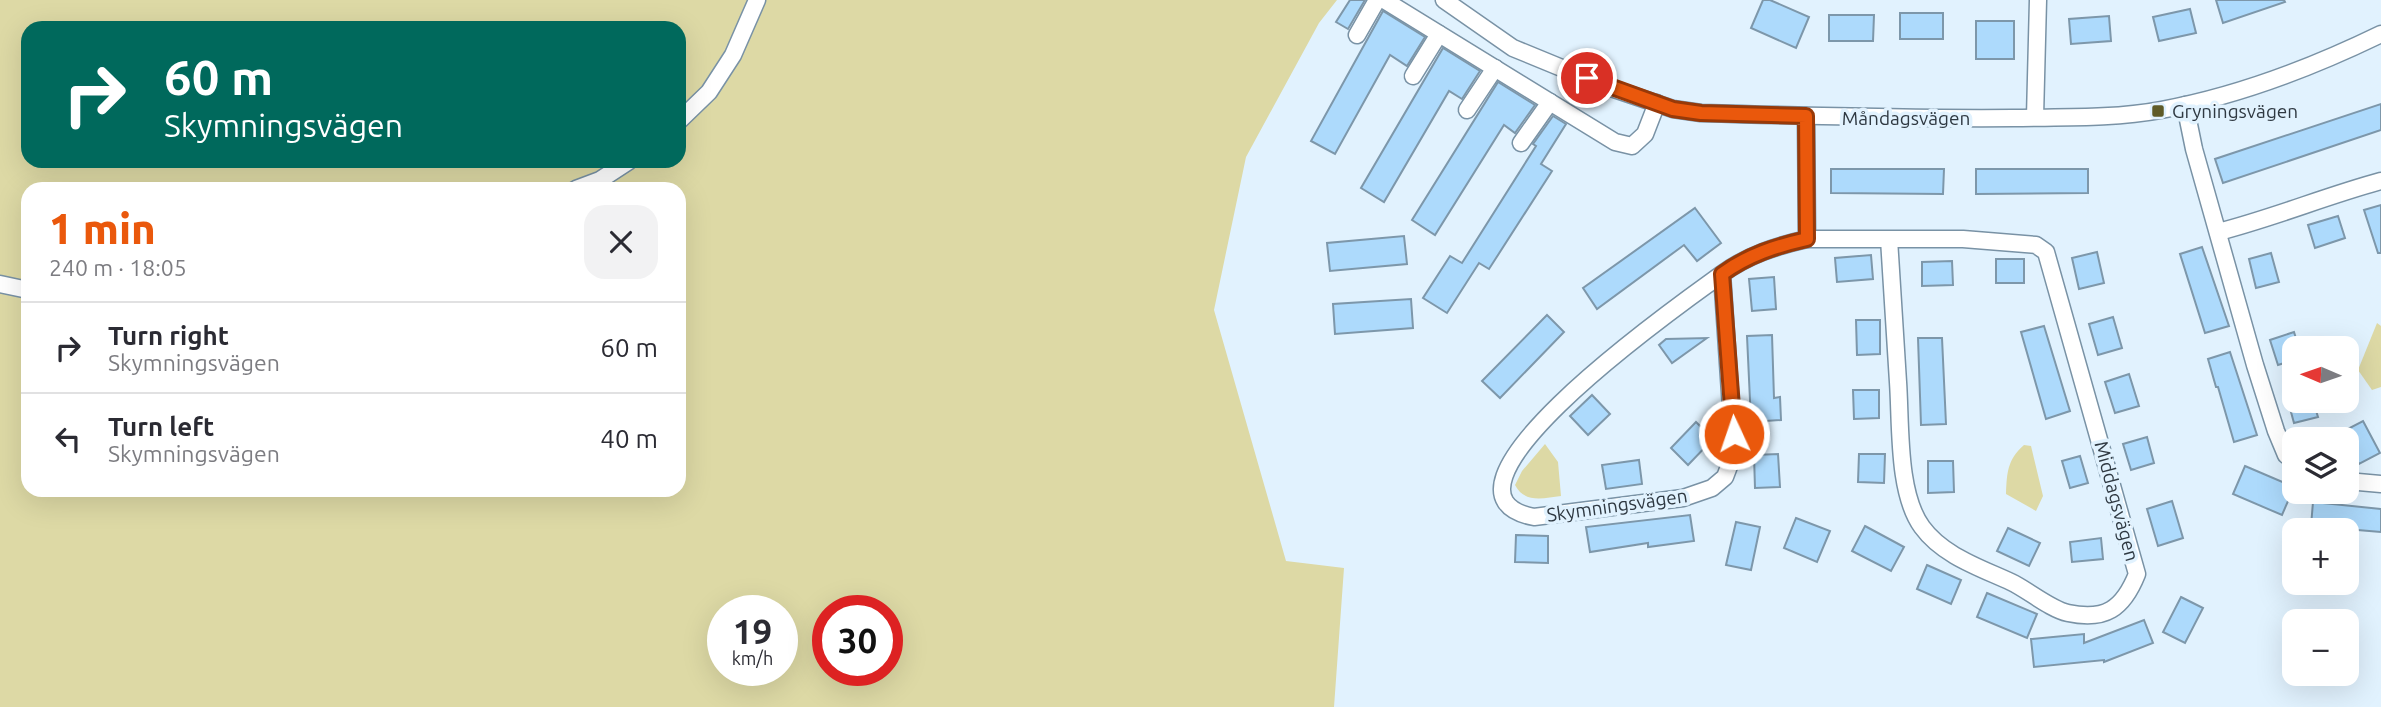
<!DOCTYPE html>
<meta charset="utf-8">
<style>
:root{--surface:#fff;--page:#f2f2f3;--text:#2b2b33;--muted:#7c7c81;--line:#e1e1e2;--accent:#ea580c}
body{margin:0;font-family:Ubuntu,sans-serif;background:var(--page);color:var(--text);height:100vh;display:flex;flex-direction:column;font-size:26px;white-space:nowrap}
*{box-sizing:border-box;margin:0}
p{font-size:23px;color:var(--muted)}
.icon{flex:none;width:38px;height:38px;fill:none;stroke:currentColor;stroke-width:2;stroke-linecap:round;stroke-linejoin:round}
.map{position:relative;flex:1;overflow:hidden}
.sheet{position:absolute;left:21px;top:182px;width:665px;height:315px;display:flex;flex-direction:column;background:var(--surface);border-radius:21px;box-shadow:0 7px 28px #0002}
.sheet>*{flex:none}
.guide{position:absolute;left:21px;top:21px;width:665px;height:147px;border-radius:21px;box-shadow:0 7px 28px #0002;background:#00695c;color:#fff;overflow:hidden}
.needle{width:46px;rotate:272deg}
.controls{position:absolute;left:2282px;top:336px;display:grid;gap:14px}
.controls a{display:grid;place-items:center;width:77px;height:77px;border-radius:14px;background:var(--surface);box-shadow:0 7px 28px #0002;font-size:35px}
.speed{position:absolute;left:707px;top:595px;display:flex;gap:14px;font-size:35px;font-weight:700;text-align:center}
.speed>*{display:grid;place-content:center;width:91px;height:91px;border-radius:50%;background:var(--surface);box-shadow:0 7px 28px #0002;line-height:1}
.speed small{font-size:18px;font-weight:400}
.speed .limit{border:10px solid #d22;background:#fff;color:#111}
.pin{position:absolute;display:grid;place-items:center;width:60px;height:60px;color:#fff;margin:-30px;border:4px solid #fff;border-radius:50%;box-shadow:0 2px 7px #0007}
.me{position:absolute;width:77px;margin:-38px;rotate:357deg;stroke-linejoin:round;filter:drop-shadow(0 0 5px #0008)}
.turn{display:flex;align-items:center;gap:24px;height:147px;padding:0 28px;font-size:32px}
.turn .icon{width:91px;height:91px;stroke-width:2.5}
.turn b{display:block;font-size:49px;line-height:60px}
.round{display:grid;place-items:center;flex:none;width:74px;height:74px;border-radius:21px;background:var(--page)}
.headline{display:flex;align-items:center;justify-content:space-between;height:119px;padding:0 28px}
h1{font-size:42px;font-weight:800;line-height:52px;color:var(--accent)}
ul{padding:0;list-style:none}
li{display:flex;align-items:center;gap:21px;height:91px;padding:0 28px;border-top:2px solid var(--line)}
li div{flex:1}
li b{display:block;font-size:26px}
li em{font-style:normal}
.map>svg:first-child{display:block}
.green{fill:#ddd9a5;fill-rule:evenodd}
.building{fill:#addafc;stroke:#7d97aa;stroke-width:2}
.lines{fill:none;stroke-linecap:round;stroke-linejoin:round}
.street-casing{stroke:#7992a5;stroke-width:19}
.street{stroke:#fff;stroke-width:16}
.route-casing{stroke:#983908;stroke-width:18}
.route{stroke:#ea580c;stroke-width:12}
.poi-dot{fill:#5f5b27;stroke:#e1f2fe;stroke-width:2.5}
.labels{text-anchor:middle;stroke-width:7;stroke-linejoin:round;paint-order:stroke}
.poi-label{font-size:19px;fill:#2f3942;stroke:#e1f2fe;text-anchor:start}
.street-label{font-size:19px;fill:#2f3942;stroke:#e1f2fe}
</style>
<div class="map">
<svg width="2381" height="707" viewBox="0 0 2381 707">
<rect width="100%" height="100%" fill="#e1f2fe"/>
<g class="green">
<path d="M 0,0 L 1337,0 L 1319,23 L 1246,157 L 1214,310 L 1286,561 L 1344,568 L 1334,707 L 0,707 ZM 28,28 L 679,28 L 679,161 L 28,161 ZM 28,189 L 679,189 L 679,490 L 28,490 ZM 723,611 L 782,611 L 782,670 L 723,670 ZM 828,611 L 887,611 L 887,670 L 828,670 Z"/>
<polygon points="2377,323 2381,326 2381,387 2372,390 2358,370"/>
<path d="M 1545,444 L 1558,462 L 1561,496 C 1544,498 1525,504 1515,485 L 1522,471 Z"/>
<path d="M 2024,445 L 2031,446 L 2043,496 L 2036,511 L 2006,494 C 2007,473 2007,460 2024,445 Z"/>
</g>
<g class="building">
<polygon points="1350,0 1365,0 1348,29 1336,22"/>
<polygon points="1763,0 1770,0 1809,17 1796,48 1751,28"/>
<polygon points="2216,0 2284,0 2285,2 2223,23"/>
<polygon points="2190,9 2196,33 2159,41 2153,17"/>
<polygon points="1383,11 1425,37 1407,66 1390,55 1335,154 1311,141"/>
<rect x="1900" y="13" width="43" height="26"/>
<polygon points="1829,15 1874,15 1873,41 1829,41"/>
<polygon points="2109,16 2111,41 2071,44 2069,19"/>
<rect x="1976" y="21" width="38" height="38"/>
<polygon points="1443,48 1480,71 1462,99 1449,91 1384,202 1361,188"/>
<polygon points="1498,82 1535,105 1515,133 1504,125 1435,235 1412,220"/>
<polygon points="2381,104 2381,130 2223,183 2215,159"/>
<polygon points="1553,116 1566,124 1541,164 1552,171 1489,269 1479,263 1447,313 1423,298 1450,256 1462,263 1536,146 1533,144"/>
<polygon points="1831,169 1944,169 1943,194 1831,193"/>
<polygon points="1976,169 2088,169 2088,193 1976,194"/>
<polygon points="2381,205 2381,253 2378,253 2364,210"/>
<polygon points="1695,208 1721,243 1697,261 1684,245 1597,309 1583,288"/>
<polygon points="2338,216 2345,238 2315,248 2308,225"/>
<polygon points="1404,236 1407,264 1330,271 1327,243"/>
<polygon points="2202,247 2229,326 2205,333 2180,254"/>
<polygon points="2097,252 2104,283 2079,289 2072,258"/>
<polygon points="2271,253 2279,282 2256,288 2249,259"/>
<polygon points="1871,255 1873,279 1837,282 1835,258"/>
<rect x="1996" y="259" width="28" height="24"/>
<polygon points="1952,261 1953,285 1922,286 1922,262"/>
<polygon points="1774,277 1776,309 1752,311 1749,279"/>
<polygon points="1411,299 1413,328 1335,334 1333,304"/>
<polygon points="1547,315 1564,332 1500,398 1482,381"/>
<polygon points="2113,317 2122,348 2098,355 2089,324"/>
<polygon points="1856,320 1880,320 1880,354 1857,355"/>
<polygon points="2044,326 2070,411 2046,419 2021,332"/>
<polygon points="2294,332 2299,348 2294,348 2294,360 2278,365 2270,340"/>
<polygon points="1772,335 1774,398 1780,397 1781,420 1751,422 1747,336"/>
<polygon points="1707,338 1672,363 1659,345 1666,339"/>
<polygon points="1918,338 1942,338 1946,424 1921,425"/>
<polygon points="2230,352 2257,435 2234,442 2218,387 2216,387 2208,359"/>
<polygon points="2129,374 2139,406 2115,413 2105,382"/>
<polygon points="1853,390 1879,390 1879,418 1854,419"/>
<polygon points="1592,395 1610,414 1588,435 1570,416"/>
<polygon points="2288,401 2313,401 2318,417 2294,423"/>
<polygon points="2363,421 2380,453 2359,464 2342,432"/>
<polygon points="1696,422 1713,439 1688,465 1671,448"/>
<polygon points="2147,437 2154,463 2131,470 2123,444"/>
<polygon points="1778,454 1780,487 1755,488 1754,455"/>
<polygon points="1859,454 1885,454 1884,483 1858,482"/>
<polygon points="2080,456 2088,483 2070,488 2062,461"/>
<polygon points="1639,460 1642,484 1606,489 1602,465"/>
<polygon points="1928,461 1953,461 1954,492 1928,493"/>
<polygon points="2245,466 2294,487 2282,515 2233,494"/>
<polygon points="2172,501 2183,538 2158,546 2147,509"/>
<polygon points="2313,502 2381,509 2381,532 2311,526"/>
<polygon points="1690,515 1694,541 1648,547 1648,543 1590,552 1586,527"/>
<polygon points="1796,518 1830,531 1817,562 1784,548"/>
<polygon points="1736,522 1760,527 1751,570 1726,565"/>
<polygon points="1865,526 1904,547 1891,571 1852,551"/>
<polygon points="2008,528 2040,543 2029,566 1997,551"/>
<polygon points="1516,535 1548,536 1548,563 1515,562"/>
<polygon points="2101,538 2103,559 2072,562 2070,542"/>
<polygon points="1927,565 1961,580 1951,604 1917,589"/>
<polygon points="1987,593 2037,614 2027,638 1977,617"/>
<polygon points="2181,597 2203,608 2185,643 2163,632"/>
<polygon points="2144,620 2153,643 2104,662 2104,660 2034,667 2031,639 2084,634 2084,643"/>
</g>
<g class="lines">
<defs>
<g id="street">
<polyline points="1384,0 1615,142 1632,146 1645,134 1657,103"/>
<path d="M 1444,0 L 1513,48 L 1608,87 L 1673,109 L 1701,113 C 1805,116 1909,119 2013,118 C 2062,117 2113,119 2161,110 C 2238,96 2311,68 2381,34"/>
<polyline points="1357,35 1377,0"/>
<polyline points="1413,76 1439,34"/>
<polyline points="2185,105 2194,149 2255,365 2276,431 2286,455 2294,461"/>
<polyline points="1467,110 1495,68"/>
<polyline points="2035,117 2038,0"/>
<polyline points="679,121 709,92 733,55 757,0"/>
<polyline points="1521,143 1550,102"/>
<polyline points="576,189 600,180 629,161"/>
<path d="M 2218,232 C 2273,218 2326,196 2381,181"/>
<path d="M 1807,239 L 1963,239 L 2036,245 L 2046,252 L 2137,574 C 2123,609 2105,621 2068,613 C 2050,609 2028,590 2011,582 C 1981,568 1943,556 1922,527 C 1897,493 1901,424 1898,382 C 1895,335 1892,287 1889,239"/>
<path d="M 1722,274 C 1692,296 1408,493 1534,517 L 1683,498 L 1712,488 L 1725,477 L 1734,453 L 1722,274 C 1748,255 1776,246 1807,239 L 1806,116"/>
<polyline points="0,284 28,290"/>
<polyline points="2347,481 2381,484"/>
</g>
</defs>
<use href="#street" class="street-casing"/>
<use href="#street" class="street"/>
</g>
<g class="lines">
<defs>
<path id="route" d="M 1587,78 L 1673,109 L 1701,113 L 1806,116 L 1807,239 C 1776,246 1748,255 1722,274 L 1734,434"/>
</defs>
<use href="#route" class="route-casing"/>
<use href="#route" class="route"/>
</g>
<rect class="poi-dot" x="2151" y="104" width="14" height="14" rx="3.5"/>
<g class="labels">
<g class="poi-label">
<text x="2172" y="118">Gryningsvägen</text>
</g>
<g class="street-label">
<text x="1906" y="125">Måndagsvägen</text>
<text transform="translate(2117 501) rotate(75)" y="7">Middagsvägen</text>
<text transform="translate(1617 505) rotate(-8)" y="7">Skymningsvägen</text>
</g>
</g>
</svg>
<div class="controls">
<a><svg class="needle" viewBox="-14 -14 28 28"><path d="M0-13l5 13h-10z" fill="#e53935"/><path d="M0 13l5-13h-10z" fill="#7c7c81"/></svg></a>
<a><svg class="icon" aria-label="layers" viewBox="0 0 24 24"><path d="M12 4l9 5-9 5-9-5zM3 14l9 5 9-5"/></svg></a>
<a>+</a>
<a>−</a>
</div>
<div class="speed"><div>19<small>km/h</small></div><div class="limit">30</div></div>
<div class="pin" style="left:1587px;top:78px;background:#d93025"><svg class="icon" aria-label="arrive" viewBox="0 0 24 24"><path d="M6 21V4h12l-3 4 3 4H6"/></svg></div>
<svg class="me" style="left:1734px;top:434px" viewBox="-20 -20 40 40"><circle r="17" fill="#ea580c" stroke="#fff" stroke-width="3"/><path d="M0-11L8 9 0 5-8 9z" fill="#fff"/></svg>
<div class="guide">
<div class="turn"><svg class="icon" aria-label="right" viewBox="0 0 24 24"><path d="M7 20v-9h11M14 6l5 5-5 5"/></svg><div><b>60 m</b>Skymningsvägen</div></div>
</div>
<section class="sheet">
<div class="headline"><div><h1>1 min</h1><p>240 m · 18:05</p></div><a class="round"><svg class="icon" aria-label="close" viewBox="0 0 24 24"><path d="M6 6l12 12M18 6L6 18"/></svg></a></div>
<ul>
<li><svg class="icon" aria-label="right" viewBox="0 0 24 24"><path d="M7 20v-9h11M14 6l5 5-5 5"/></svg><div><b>Turn right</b><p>Skymningsvägen</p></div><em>60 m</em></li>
<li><svg class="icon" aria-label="left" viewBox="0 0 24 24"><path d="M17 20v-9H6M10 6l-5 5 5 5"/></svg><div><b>Turn left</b><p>Skymningsvägen</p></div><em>40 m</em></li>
</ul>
</section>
</div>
